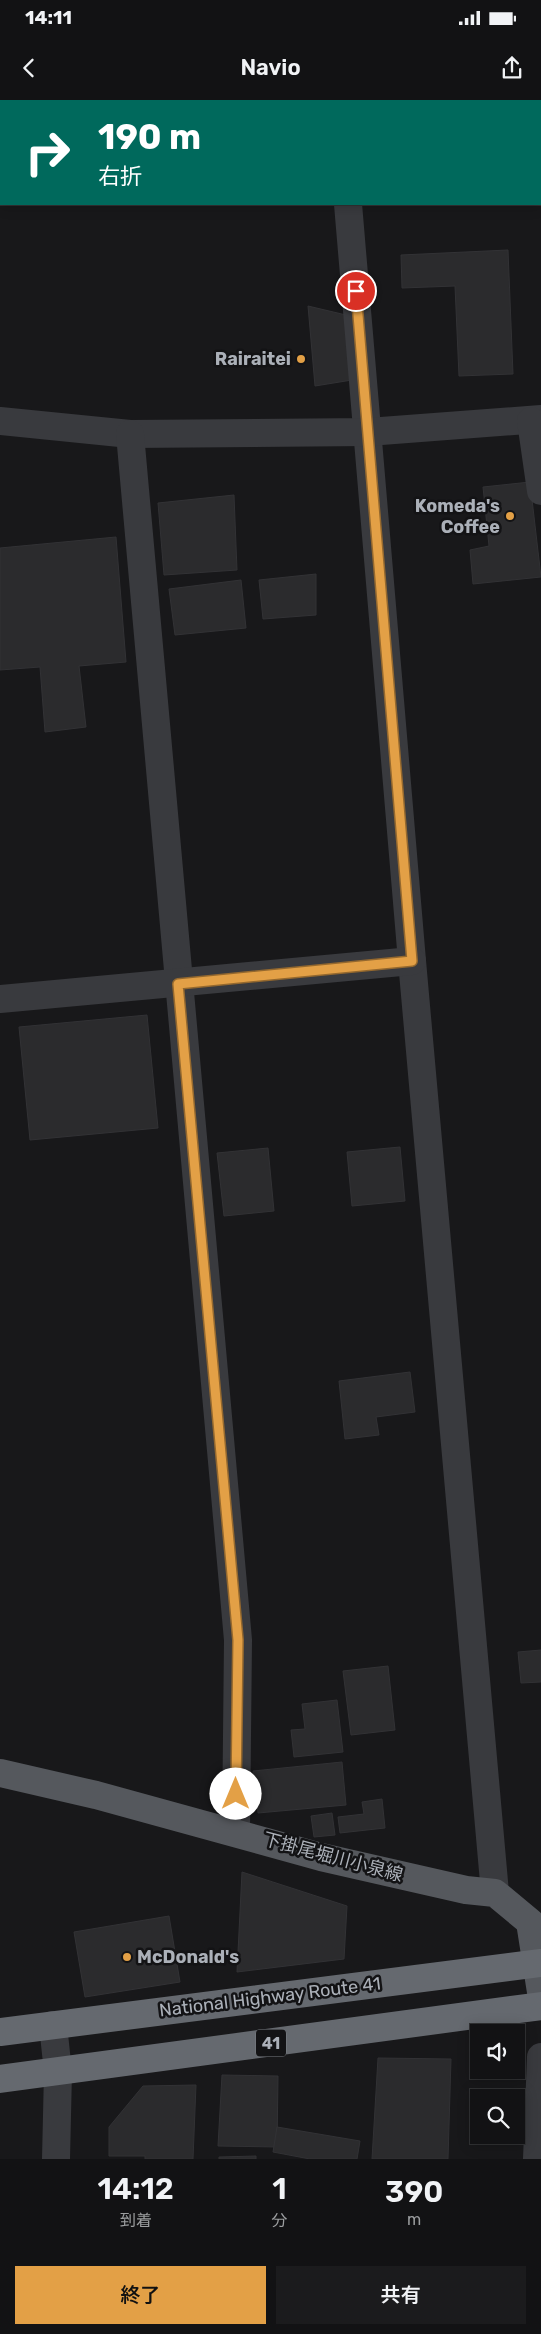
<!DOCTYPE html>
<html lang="ja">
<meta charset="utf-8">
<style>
:root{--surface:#121214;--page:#1b1b1d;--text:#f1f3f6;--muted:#9c9ea0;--line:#313234;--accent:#e3a046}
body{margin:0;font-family:Rubik,"Noto Sans JP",sans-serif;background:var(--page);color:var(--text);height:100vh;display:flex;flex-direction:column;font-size:19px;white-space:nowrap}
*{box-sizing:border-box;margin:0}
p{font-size:16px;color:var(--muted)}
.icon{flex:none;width:28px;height:28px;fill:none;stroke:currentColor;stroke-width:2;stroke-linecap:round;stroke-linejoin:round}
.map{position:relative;height:2059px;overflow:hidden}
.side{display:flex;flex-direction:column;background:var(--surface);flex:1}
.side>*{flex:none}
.top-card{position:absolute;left:0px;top:0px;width:541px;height:105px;box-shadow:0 2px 12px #0003,0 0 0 1px var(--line);background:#00695c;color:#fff;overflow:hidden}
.controls{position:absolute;left:470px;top:1924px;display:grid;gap:10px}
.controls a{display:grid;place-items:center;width:55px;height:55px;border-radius:0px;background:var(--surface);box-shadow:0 2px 12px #0003,0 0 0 1px var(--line);font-size:25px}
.pin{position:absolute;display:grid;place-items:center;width:42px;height:42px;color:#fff;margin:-21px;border:2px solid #fff;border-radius:50%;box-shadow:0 1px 5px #0007}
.me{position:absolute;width:55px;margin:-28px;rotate:0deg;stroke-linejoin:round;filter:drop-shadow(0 0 4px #0008)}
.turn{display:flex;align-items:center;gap:18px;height:105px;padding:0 15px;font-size:22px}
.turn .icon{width:65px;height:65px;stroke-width:2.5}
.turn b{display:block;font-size:35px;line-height:42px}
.eta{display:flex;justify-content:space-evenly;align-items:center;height:85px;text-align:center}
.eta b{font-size:30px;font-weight:600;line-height:35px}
.cta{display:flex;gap:10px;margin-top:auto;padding:10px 15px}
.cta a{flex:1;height:58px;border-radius:0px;background:var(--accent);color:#111;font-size:20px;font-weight:600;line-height:58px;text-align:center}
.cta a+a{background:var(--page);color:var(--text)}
.status{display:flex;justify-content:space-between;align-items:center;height:35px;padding:0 25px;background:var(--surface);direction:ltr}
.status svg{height:14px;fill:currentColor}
header{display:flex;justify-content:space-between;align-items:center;height:65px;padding:0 15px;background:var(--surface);font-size:22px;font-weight:600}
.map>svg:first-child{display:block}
.green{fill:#1e241e}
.building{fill:#2b2b2d;stroke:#323235}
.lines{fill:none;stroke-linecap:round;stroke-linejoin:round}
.minor{stroke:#393a3e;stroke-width:28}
.major{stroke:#55585d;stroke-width:28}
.highway{stroke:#65696f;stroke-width:28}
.route-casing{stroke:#94682e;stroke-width:12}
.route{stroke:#e3a046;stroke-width:9}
.poi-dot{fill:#e3a046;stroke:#131315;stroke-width:2}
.labels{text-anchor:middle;stroke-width:5;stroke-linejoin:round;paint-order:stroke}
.shield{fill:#131315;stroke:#7d8187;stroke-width:1}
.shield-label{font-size:16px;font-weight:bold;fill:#abb0b8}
.poi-label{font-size:18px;font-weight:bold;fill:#abb0b8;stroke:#131315;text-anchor:end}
.street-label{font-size:18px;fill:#abb0b8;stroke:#131315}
</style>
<div class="status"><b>14:11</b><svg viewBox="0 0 49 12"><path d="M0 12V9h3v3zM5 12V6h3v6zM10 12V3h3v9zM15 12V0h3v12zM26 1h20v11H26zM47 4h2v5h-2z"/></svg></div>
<header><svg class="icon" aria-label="back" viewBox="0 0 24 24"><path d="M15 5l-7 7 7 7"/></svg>Navio<svg class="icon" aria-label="share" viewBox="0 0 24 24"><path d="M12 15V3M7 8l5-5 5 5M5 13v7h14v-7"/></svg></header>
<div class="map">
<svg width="541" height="2059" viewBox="0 0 541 2059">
<rect width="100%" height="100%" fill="#18181a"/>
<polygon class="green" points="0,0 198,0 1,1 1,71"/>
<g class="building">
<polygon points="508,150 513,274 459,276 455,186 402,188 401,155"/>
<polygon points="308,206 346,215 352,280 315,286"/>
<polygon points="530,382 541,477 473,484 470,450 489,446 483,387"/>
<polygon points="234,395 237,470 164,475 158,403"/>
<polygon points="116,437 126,562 79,566 86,627 45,632 40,567 0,570 0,448"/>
<polygon points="316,474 316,515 263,519 259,480"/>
<polygon points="241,480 246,528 175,535 169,489"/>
<polygon points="147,915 158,1028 30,1040 19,927"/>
<polygon points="400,1047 405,1101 352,1106 347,1052"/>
<polygon points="268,1048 274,1111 224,1116 217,1053"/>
<polygon points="410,1272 415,1312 376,1317 379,1335 345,1339 339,1281"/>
<polygon points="541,1550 541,1582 521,1583 518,1552"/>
<polygon points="388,1566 395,1630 351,1635 343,1571"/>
<polygon points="337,1600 343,1652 294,1657 291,1630 305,1629 302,1604"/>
<polygon points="342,1662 346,1705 258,1713 253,1671"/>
<polygon points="382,1699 385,1728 340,1733 338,1717 364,1714 362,1702"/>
<polygon points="332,1713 335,1735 314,1737 311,1716"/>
<polygon points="242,1772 347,1806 344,1859 237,1872"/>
<polygon points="169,1816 180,1882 85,1897 74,1832"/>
<polygon points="378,1958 451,1959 448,2059 372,2059"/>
<polygon points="222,1975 278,1976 277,2047 218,2046"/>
<polygon points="196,1985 193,2059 145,2059 145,2056 109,2056 109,2027 143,1986"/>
<polygon points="277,2027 360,2041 357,2059 310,2059 273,2052"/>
<polygon points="256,2056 256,2059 219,2059 219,2057"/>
</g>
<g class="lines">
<g class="minor">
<polyline points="339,0 339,1"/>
<polyline points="348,104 412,861 495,1793"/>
<polyline points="0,321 130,334 368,332 541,319"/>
<polyline points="531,321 541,391"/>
<polyline points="130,334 238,1540 236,1732"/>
<polyline points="0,899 412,861"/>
<polyline points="53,1925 58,1972 56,2059"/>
<polyline points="537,2059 541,1957"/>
</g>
<polyline class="major" points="0,1673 96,1695 321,1757 466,1790 495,1793 530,1822 541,1892"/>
<g class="highway">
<polyline points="0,1932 541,1863"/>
<polyline points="0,1979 541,1906"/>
</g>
</g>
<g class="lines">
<defs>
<polyline id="route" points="236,1694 238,1540 178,884 412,861 356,191"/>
</defs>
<use href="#route" class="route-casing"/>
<use href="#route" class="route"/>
</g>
<g class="poi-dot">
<circle cx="301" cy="259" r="5"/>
<circle cx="510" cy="416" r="5"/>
<circle cx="127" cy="1857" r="5"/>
</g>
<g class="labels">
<rect class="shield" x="256" y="1929.5" width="30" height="27" rx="4"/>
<g class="shield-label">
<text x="271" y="1949">41</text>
</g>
<g class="poi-label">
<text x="291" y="265">Rairaitei</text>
<text x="500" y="412">Komeda's<tspan x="500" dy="21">Coffee</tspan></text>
<text x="137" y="1863" text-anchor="start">McDonald's</text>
</g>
<g class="street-label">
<text transform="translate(333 1757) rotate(15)" y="6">下掛尾堀川小泉線</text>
<text transform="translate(270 1897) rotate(-7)" y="6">National Highway Route 41</text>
</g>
</g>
</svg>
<div class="controls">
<a><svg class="icon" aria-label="sound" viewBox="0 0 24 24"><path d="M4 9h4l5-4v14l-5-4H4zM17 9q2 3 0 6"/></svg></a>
<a><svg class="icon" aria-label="search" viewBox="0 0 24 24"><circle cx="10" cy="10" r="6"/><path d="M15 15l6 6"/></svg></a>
</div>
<div class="pin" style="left:356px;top:191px;background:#d93025"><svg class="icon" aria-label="arrive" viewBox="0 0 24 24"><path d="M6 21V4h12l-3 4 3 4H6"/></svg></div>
<svg class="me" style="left:236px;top:1694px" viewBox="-20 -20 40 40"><circle r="19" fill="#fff"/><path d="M0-13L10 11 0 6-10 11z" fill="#e3a046"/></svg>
<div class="top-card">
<div class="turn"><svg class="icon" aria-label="right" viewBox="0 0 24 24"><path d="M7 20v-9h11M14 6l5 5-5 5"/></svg><div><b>190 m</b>右折</div></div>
</div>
</div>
<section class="side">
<div class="eta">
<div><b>14:12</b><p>到着</p></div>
<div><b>1</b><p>分</p></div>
<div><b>390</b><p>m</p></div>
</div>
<div class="cta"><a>終了</a><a>共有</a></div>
</section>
